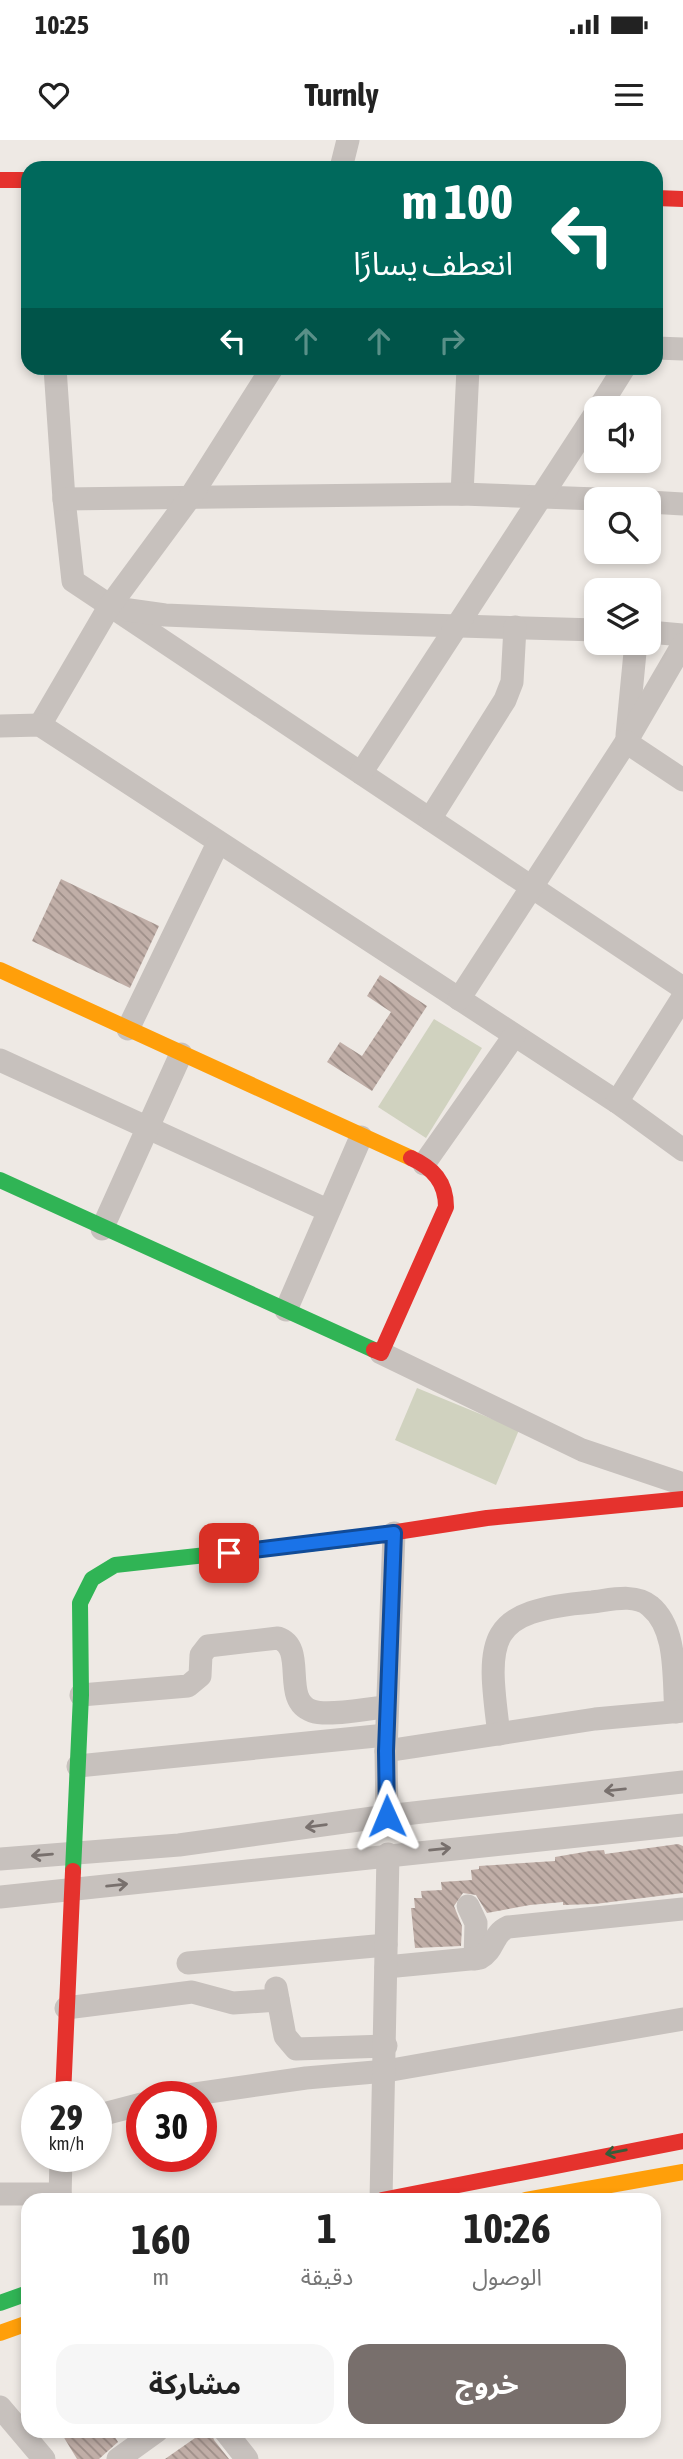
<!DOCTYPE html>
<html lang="ar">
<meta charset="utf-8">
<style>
:root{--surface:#fff;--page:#f6f6f6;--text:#222;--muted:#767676;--accent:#786f6c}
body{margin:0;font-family:"Asap Condensed","Noto Sans Arabic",sans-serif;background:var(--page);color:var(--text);direction:rtl;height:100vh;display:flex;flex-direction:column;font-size:26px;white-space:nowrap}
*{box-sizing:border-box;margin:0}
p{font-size:23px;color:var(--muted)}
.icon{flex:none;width:38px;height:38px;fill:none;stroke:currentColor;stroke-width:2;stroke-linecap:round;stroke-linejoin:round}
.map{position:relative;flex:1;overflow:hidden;direction:ltr}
.drawer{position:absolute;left:21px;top:2053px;width:640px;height:245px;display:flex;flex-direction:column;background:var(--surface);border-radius:21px;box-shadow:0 4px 10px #0003;direction:rtl}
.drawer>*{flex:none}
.hud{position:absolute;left:21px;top:21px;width:642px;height:214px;border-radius:21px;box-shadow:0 4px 10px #0003;direction:rtl;background:#00695c;color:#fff;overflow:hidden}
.controls{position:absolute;left:584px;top:256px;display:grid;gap:14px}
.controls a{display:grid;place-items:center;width:77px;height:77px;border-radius:14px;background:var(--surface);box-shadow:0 4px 10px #0003;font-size:35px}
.speed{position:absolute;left:21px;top:1941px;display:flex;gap:14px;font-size:35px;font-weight:700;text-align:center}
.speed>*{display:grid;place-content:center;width:91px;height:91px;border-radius:50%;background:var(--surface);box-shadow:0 4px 10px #0003;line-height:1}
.speed small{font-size:18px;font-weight:400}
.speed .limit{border:10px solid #d22;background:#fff;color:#111}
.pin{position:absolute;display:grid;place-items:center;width:60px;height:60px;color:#fff;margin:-30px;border-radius:14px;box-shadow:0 4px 10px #0006}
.me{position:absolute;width:77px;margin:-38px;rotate:359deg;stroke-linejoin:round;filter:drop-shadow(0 0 5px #0008)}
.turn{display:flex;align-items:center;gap:24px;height:147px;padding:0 35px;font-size:32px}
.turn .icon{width:91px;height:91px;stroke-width:2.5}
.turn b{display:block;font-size:49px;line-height:60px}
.lanes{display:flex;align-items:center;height:66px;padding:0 35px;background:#0003;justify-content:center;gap:35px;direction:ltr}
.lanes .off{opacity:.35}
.eta{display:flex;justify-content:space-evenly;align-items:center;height:119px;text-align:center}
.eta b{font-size:42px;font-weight:700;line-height:49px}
.primary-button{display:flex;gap:14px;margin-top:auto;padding:14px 35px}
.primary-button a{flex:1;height:80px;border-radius:21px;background:var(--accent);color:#fff;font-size:28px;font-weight:700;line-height:80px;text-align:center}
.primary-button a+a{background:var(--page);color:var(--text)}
.status{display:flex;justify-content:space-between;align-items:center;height:49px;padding:0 35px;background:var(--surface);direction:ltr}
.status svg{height:19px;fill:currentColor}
header{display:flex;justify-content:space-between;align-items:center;height:91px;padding:0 35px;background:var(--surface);font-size:32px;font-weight:700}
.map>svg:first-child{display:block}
.park{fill:#d0d2bf}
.building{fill:url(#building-back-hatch)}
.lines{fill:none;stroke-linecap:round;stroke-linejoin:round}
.street{stroke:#c7c1bd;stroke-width:23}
.fast{stroke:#30b455;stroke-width:16}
.slow{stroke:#ff9f0a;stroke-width:16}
.jam{stroke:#e5322d;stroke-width:16}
.oneway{stroke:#78706d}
.oneway2{stroke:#355d3a}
.route-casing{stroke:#114b97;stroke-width:18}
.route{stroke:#1a73e8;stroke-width:12}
</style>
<div class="status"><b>10:25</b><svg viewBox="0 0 49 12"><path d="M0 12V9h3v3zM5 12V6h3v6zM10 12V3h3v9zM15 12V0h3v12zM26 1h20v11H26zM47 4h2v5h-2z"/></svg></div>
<header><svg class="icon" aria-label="menu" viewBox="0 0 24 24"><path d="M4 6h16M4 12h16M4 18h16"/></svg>Turnly<svg class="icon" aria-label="heart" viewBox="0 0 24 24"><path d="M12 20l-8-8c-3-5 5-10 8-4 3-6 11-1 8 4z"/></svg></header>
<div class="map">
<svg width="683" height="2319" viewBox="0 0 683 2319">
<defs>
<pattern id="building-back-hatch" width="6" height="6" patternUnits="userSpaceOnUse" patternTransform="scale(1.75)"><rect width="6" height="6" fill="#c0aea7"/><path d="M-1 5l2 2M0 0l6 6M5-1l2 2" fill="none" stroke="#9d8e88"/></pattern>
</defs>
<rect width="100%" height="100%" fill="#eee9e4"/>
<g class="park">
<polygon points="434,879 482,908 426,998 378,967"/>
<polygon points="417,1248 519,1290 496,1345 395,1300"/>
</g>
<g class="building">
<polygon points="61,739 159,786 130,848 32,801"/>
<polygon points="380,835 427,866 372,951 327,922 340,902 362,916 391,872 367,856"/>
<polygon points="678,1704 683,1706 683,1753 595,1764 563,1765 563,1762 530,1765 487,1773 476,1755 463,1753 454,1766 462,1786 461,1806 415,1808 411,1768 415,1768 414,1758 422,1758 421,1751 442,1750 441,1742 472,1740 471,1730 479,1729 479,1726 555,1721 555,1717 590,1711 604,1710 605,1714"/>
<polygon points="60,2291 111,2291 118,2302 99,2319 77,2319"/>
<polygon points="205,2291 211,2291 214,2300 229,2319 165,2319"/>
</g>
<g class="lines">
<g class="street">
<polyline points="341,28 348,0"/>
<polyline points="656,208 683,209"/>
<polyline points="55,228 64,359 73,441 683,848"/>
<polyline points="599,268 624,228"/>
<polyline points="462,354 468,228"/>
<polyline points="64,359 462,354 597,359"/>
<polyline points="649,362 683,364"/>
<polyline points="115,468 165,475 359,483 597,490"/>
<polyline points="649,492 683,495"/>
<polyline points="40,585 109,467 191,356 272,228"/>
<polyline points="0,586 40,585 617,962 683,1010"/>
<polyline points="627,595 636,502"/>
<polyline points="626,602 683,504"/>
<polyline points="361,633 597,271"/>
<polyline points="430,679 505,560 512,542 515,487"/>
<polyline points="459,859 626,602 683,640"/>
<polyline points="128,889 218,703"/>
<polyline points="0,920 327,1070"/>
<polyline points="617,962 683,857"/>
<polyline points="424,1024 514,896"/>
<polyline points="102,1089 181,914"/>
<polyline points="286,1170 361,997"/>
<polyline points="381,1213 582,1310 683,1344"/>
<path d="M 81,1555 L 188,1546 L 200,1536 L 201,1515 L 208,1506 L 278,1498 C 308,1508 280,1560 312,1571 C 329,1577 368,1568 387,1567"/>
<path d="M 499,1594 C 486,1496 486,1471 592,1462 C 610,1460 635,1453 650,1466 C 678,1489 673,1538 676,1572"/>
<polyline points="386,1611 595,1579 683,1571"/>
<polyline points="78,1626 386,1595"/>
<polyline points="387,1676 386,1611 394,1393"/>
<polyline points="0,1719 179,1705 387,1676 683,1642"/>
<polyline points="0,1757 683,1685"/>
<polyline points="468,1766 476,1783 475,1819"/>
<polyline points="188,1823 386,1805"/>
<path d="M 386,1827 L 480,1818 C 495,1810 492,1794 508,1787 L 683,1769"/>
<polyline points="276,1848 285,1896 296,1909 386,1906"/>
<polyline points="66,1868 192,1852 233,1863 278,1860"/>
<polyline points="181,1956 306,1938 386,1931 683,1879"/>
<polyline points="96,1976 142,1964"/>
<polyline points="0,2054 60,2054"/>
<polyline points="60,2060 61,2016"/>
<polyline points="381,2060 388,1714"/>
<polyline points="0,2267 44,2319"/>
<polyline points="225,2291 247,2319"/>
<polyline points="118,2319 157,2291"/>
</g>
<g class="fast">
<polyline points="0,1040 374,1210"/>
<polyline points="73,1731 81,1555 80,1463 92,1439 115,1425 351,1399"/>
<polyline points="0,2163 28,2153"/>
</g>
<g class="slow">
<polyline points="0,830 411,1018"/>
<polyline points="526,2060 683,2032"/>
<polyline points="0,2193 28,2183"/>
</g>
<g class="jam">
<polyline points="0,40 28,40"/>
<polyline points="656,58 683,59"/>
<path d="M 374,1210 L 381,1213 L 446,1067 C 446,1042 433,1028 411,1018"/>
<polyline points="351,1399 487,1378 683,1359"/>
<polyline points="63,1956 73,1731"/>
<polyline points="382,2060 683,2001"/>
</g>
</g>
<defs><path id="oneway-shaft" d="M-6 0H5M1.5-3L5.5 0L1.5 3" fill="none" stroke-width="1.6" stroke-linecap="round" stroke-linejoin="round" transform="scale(1.75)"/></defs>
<g class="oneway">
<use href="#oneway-shaft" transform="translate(615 1650) rotate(174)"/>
<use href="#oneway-shaft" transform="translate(316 1686) rotate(172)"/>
<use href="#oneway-shaft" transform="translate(440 1709) rotate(-6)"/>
<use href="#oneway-shaft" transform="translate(42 1715) rotate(175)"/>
<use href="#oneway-shaft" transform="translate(117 1745) rotate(-6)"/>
</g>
<use class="oneway2" href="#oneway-shaft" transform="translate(616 2012) rotate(169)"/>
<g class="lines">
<defs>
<polyline id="route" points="229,1413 394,1393 386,1611 387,1676"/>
</defs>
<use href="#route" class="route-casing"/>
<use href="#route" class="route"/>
</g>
</svg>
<div class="controls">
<a><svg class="icon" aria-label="sound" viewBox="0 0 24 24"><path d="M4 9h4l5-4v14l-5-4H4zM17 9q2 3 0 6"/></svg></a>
<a><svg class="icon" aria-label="search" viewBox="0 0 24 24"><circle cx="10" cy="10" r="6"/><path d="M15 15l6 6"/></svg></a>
<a><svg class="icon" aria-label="layers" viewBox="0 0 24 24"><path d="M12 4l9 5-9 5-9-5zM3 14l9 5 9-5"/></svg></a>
</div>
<div class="speed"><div>29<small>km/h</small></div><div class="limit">30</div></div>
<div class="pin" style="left:229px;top:1413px;background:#d93025"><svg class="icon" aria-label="arrive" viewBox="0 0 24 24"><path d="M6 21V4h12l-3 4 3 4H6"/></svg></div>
<svg class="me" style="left:387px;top:1676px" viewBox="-20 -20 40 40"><path d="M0-17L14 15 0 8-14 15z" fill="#1a73e8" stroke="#fff" stroke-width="4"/></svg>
<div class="hud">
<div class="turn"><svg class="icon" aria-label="left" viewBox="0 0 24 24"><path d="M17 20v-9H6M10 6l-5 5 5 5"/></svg><div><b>100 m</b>انعطف يسارًا</div></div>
<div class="lanes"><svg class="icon" aria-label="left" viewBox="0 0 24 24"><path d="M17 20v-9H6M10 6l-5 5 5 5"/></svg><svg class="icon off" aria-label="ahead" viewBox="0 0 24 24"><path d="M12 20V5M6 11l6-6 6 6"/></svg><svg class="icon off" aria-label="ahead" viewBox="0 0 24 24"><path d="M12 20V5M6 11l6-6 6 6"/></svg><svg class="icon off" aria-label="right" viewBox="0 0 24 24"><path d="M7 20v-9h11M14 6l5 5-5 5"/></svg></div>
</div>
<section class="drawer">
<div class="eta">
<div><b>10:26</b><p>الوصول</p></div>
<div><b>1</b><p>دقيقة</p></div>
<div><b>160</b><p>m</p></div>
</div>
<div class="primary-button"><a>خروج</a><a>مشاركة</a></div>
</section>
</div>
